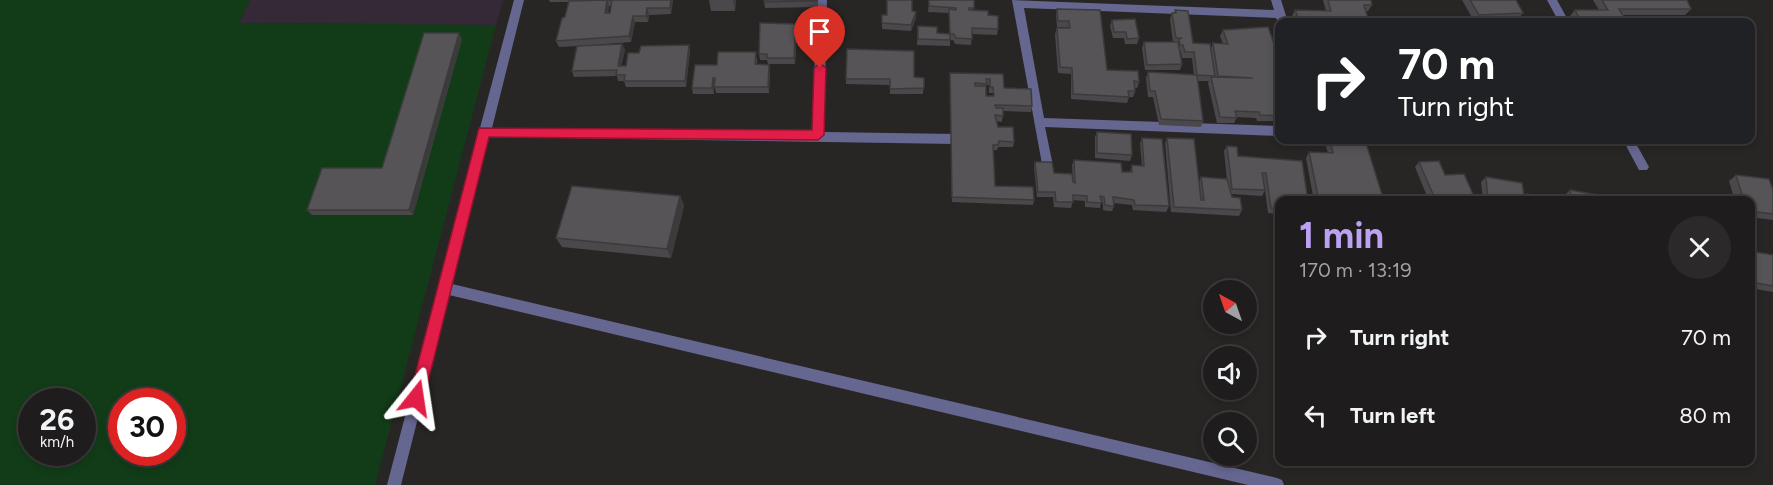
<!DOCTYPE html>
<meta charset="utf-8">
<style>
:root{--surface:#1e1c1c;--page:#2b2929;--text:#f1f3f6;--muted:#a1a1a3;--line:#3c3a3b;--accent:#bca0f2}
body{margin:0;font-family:Figtree,sans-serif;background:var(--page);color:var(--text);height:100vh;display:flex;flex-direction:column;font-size:22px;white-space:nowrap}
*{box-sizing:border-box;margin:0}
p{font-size:20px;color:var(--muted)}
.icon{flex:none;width:33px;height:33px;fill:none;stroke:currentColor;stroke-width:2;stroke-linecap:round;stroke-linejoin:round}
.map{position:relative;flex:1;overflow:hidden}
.panel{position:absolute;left:1275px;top:196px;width:480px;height:270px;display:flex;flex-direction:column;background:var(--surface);border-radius:12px;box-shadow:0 3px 9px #0003,0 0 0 2px var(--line)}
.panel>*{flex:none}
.banner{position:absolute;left:1275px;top:18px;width:480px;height:126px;border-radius:12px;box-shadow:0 3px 9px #0003,0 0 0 2px var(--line);background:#202124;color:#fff;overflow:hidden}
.needle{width:39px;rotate:320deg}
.tools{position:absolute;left:1203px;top:280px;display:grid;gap:12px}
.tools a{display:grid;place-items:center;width:54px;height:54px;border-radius:50%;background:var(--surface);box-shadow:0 3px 9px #0003,0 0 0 2px var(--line);font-size:30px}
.speed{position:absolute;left:18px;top:388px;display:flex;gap:12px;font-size:30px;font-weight:700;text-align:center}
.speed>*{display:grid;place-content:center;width:78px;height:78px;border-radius:50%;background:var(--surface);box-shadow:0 3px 9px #0003,0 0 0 2px var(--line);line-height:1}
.speed small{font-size:15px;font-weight:400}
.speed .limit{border:9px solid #d22;background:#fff;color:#111}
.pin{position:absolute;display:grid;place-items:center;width:51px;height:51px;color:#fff;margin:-62px -26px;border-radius:50% 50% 50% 0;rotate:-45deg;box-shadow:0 0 6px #0007}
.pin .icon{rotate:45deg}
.me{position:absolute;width:66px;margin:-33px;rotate:15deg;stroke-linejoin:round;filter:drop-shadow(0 0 4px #0008)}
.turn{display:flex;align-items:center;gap:21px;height:126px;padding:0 24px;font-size:27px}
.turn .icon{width:78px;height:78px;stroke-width:2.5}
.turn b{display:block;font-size:42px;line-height:51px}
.round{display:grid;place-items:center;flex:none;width:63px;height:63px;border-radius:32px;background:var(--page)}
.headline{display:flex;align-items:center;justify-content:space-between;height:102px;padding:0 24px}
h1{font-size:36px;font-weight:700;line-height:45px;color:var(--accent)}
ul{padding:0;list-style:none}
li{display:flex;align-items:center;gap:18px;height:78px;padding:0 24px}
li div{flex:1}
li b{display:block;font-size:22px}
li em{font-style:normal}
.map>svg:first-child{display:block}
.education{fill:#362937}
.green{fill:#123c18;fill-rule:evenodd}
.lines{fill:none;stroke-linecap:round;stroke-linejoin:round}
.street{fill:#666791;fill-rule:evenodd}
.wall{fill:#4a484a;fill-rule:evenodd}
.shaded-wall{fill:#3c3b3c}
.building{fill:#565456;stroke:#3c3b3c;stroke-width:1.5;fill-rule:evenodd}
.route{fill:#e11d48;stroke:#92132f;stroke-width:1.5}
</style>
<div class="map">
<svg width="1773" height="485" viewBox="0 0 1773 485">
<rect width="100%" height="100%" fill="#282625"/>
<polygon class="education" points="250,0 503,0 496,25 239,23"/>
<path class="green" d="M 0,0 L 250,0 L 239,23 L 496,25 L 375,485 L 0,485 ZM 32,402 L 82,402 L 82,453 L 32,453 ZM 122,402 L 172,402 L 172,453 L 122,453 Z"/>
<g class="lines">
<g class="street">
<polygon points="514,0 524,0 492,128 812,132 817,0 827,0 824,132 956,134 962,139 956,144 489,137 452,284 1277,478 1282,480 1284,485 1248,485 449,295 401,485 387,485 479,135 477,132 480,128"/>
<polygon points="1012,0 1274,10 1271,0 1281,0 1288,22 1280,22 1280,25 1276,18 1024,8 1044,118 1280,126 1280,136 1045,127 1052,161 1050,164 1042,164"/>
<polygon points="1547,0 1557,0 1569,22 1559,22"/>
<polygon points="1623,140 1634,140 1649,167 1647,170 1639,170"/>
</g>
</g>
<g class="wall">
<path d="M 549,0 L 673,0 L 671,14 L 649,15 L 648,22 L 635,22 L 631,42 L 580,46 L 622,44 L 625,50 L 621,66 L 626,66 L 690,51 L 686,87 L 626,87 L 624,81 L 618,81 L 617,76 L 574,77 L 572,71 L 577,46 L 559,47 L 556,41 L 565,17 L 569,2 L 550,2 ZM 608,1 L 609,6 L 611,6 L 610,13 L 608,13 L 609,6 Z"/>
<polygon points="709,0 736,0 735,11 711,11"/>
<polygon points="764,0 818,0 818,7 765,8"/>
<polygon points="929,0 974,0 973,11 988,15 998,29 997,35 972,34 971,45 955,44 953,40 950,40 950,46 917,45 918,26 937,33 949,34 949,13 928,12"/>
<polygon points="1323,0 1371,0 1372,5 1368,11 1366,11 1369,22 1295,22 1292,16 1295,10 1326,11"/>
<polygon points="1462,0 1516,0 1523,13 1518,19 1474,21"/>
<polygon points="1593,0 1687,0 1691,9 1685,15 1623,15 1627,22 1573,22 1570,16 1575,10 1599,10"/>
<polygon points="1057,9 1100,10 1107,70 1139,82 1137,88 1135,88 1135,91 1133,97 1129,97 1127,103 1071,99 1071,74 1058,73 1055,34 1057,28 1068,28 1068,27 1057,27 1056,15"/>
<polygon points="1175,10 1193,43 1211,49 1213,43 1223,44 1220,36 1223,30 1280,60 1280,121 1257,121 1256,118 1237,117 1234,123 1217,123 1208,83 1209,81 1198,81 1203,121 1201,127 1159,125 1153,97 1148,97 1146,78 1148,72 1194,75 1192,58 1182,58 1181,51 1180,51 1182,64 1180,70 1145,70 1142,48 1144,42 1173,42 1170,19 1172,13 1174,13"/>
<polygon points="912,11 916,12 916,18 911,31 882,29 882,15 887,15"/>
<polygon points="1112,20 1139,38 1137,44 1125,44 1124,38 1113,38 1110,26"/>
<polygon points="796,24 797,30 795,64 768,64 767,60 760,60 759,54"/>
<polygon points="462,39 413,215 312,215 307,210 382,168"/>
<polygon points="757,58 757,64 769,65 770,71 769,93 716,93 714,84 714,94 693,94 692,88 717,65"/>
<path d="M 950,73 L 1003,74 L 1004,88 L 1032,106 L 1031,112 L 1003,111 L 1002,122 L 997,121 L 998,127 L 1014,142 L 1013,147 L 998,147 L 997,150 L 993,150 L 995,186 L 1034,200 L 1033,205 L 952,202 ZM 986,85 L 989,85 L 989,93 L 993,93 L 993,96 L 986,96 Z"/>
<polygon points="914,77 924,78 923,94 890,94 890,85 846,84 846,79"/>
<polygon points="1097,132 1132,155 1130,161 1095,158 1095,137"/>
<polygon points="1142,138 1169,206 1166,212 1133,210 1132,205 1113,203 1114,206 1112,211 1108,211 1103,210 1103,202 1101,202 1100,208 1085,207 1085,201 1073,200 1071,208 1054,207 1053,197 1037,197 1034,167 1035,162 1054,173 1073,182 1072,165 1074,160 1122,172 1130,172 1132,165 1142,166 1140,143"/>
<polygon points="1167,138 1199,182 1201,177 1227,180 1224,151 1227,146 1238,156 1302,161 1280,201 1280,214 1268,213 1265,190 1262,196 1231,194 1232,197 1242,210 1239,216 1171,212 1165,143"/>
<polygon points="1328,140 1359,140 1384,201 1314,201 1306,158 1309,152 1328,153 1325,143"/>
<polygon points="1645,140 1668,140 1666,141 1646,141"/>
<polygon points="1419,162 1445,175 1476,201 1429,201 1415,167"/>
<polygon points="1736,175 1773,190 1773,220 1750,217 1750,201 1735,201 1729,181"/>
<polygon points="1486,177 1524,196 1527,194 1542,201 1483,201 1481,182"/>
<polygon points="1570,190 1615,201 1566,201 1565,195"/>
<polygon points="680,196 684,206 671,258 562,247 556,238"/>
<polygon points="1750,251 1773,255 1773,292 1750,288"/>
</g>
<g class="shaded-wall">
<polygon points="607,0 609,6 607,19 605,13"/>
<polygon points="671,0 673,0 671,14 670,8"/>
<polygon points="733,0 736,0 735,11"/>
<polygon points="647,8 649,15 648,22 646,16"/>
<polygon points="916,12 916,18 911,31 911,25"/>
<polygon points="633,16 635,22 631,42 629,36"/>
<polygon points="796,24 797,30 795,64 794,58"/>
<polygon points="459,33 462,39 413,215 409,210"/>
<polygon points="622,44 625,50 620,72 618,66"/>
<polygon points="689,45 690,51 686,87 685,81"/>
<polygon points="769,65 770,71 769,93 768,87"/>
<polygon points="713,78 714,84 714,94 712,88"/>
<polygon points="680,196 684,206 671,258 667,249"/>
</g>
<g class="building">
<polygon points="607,0 605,13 610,13 612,0 607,0 671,0 670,8 647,8 646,16 633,16 629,36 556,41 562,18 565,17 569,1"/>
<polygon points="764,0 817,0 817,1 764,2"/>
<polygon points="887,0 912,0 912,11 916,12 911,25 882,23 882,15 887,15"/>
<polygon points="929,0 974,0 974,8 969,8 969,10 988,11 988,15 998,16 998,29 972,28 972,39 956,38 954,34 950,34 950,40 918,39 918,26 937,27 937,33 950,34 949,9 956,10 956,8 929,6"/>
<polygon points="1328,0 1371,0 1372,5 1364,5 1369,22 1300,22 1295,10 1331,11"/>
<polygon points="1470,0 1516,0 1523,13 1479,15"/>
<polygon points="1602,0 1687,0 1691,9 1619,9 1627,22 1581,22 1575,10 1608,10"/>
<polygon points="1057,9 1100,10 1107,70 1138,71 1139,82 1134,81 1135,91 1128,91 1129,97 1073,94 1072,68 1060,67 1057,28 1070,28 1069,21 1058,21"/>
<polygon points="1175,10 1188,11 1193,43 1210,44 1215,76 1197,75 1194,52 1185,52 1183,45 1180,45 1179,39 1182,38 1176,38 1172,13 1176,13"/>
<polygon points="1135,19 1139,38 1127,39 1126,32 1114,32 1112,20"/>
<polygon points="760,23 796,24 794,58 767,58 767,54 759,54"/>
<polygon points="1268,27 1280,60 1280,116 1260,115 1259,112 1235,111 1237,118 1220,117 1211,77 1253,78 1218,76 1213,43 1228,44 1223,30"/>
<polygon points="424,33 459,33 409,210 307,210 322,168 382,168"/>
<polygon points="1144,42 1178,42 1182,64 1147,65"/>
<polygon points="622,44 618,66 626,66 628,53 639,53 641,46 689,45 685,81 624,81 625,75 616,75 617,70 572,71 577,46"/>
<polygon points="847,49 914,51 914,77 924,78 924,88 890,89 890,79 846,79"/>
<polygon points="718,52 756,52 755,64 769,65 768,87 714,87 715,78 713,78 712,88 692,88 695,65 717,65"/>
<polygon points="1148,72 1197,75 1203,121 1161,119 1155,91 1150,91"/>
<path d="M 950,73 L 1003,74 L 1004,88 L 1031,89 L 1032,106 L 995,105 L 996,108 L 1003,108 L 1003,116 L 995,115 L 998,127 L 1013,127 L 1014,142 L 999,141 L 998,145 L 993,145 L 995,186 L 1033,187 L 1034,200 L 952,197 ZM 986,79 L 990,79 L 990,87 L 993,87 L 994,96 L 986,96 L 986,86 L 975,86 L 975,83 L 987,84 Z"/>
<polygon points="1097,132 1131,134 1132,155 1097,153"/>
<polygon points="1142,138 1162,139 1169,206 1135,205 1134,200 1113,197 1114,206 1110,206 1105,205 1104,197 1100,196 1102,203 1087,202 1087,196 1073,195 1073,202 1056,202 1055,192 1038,192 1035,162 1052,162 1054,173 1072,174 1073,182 1075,183 1074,160 1121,163 1122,172 1132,172 1132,165 1144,166"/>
<polygon points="1167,138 1194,139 1201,200 1204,200 1201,177 1227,179 1232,197 1240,198 1242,210 1174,207"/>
<polygon points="1330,140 1365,140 1384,201 1319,201 1309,152 1333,153"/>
<polygon points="1227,146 1237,147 1238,156 1302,161 1308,201 1280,201 1280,209 1271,208 1266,173 1262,173 1265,190 1232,189"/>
<polygon points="1439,161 1445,175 1464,174 1476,201 1436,201 1419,162"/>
<polygon points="1736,175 1769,179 1773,190 1773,214 1750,211 1750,201 1744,201"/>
<polygon points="1486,177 1522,183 1525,201 1488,201"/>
<polygon points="572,186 680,196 667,249 556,238"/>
<polygon points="1570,190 1615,198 1615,201 1572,201"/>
<polygon points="1527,194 1541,197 1542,201 1527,201"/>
<polygon points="1750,251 1773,255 1773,286 1750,282"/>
</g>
<polygon class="route" points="820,63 826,68 824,135 818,140 489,137 424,398 421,403 416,405 411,403 409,398 479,128 812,130 814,68"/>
</svg>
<div class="tools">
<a><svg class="needle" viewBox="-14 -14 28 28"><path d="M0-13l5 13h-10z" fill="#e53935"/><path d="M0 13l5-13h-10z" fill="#a1a1a3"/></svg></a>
<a><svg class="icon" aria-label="sound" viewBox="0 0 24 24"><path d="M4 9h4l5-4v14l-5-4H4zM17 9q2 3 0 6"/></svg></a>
<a><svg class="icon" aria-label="search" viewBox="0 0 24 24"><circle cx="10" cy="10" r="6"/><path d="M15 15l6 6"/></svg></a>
</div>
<div class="speed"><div>26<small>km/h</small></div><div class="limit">30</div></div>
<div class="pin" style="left:820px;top:68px;background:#d93025"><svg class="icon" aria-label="arrive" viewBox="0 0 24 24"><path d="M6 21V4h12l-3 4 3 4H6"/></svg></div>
<svg class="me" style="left:416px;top:398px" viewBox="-20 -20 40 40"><path d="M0-17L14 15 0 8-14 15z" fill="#e11d48" stroke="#fff" stroke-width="4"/></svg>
<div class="banner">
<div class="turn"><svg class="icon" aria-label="right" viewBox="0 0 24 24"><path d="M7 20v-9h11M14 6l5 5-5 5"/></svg><div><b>70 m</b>Turn right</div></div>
</div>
<section class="panel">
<div class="headline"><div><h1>1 min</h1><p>170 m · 13:19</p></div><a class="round"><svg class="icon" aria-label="close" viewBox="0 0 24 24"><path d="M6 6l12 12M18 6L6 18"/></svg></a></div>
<ul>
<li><svg class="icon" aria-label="right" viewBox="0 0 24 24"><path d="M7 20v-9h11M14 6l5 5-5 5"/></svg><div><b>Turn right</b></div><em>70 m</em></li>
<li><svg class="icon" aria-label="left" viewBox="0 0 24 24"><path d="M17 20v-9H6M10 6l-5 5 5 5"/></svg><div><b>Turn left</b></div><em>80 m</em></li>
</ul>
</section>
</div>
